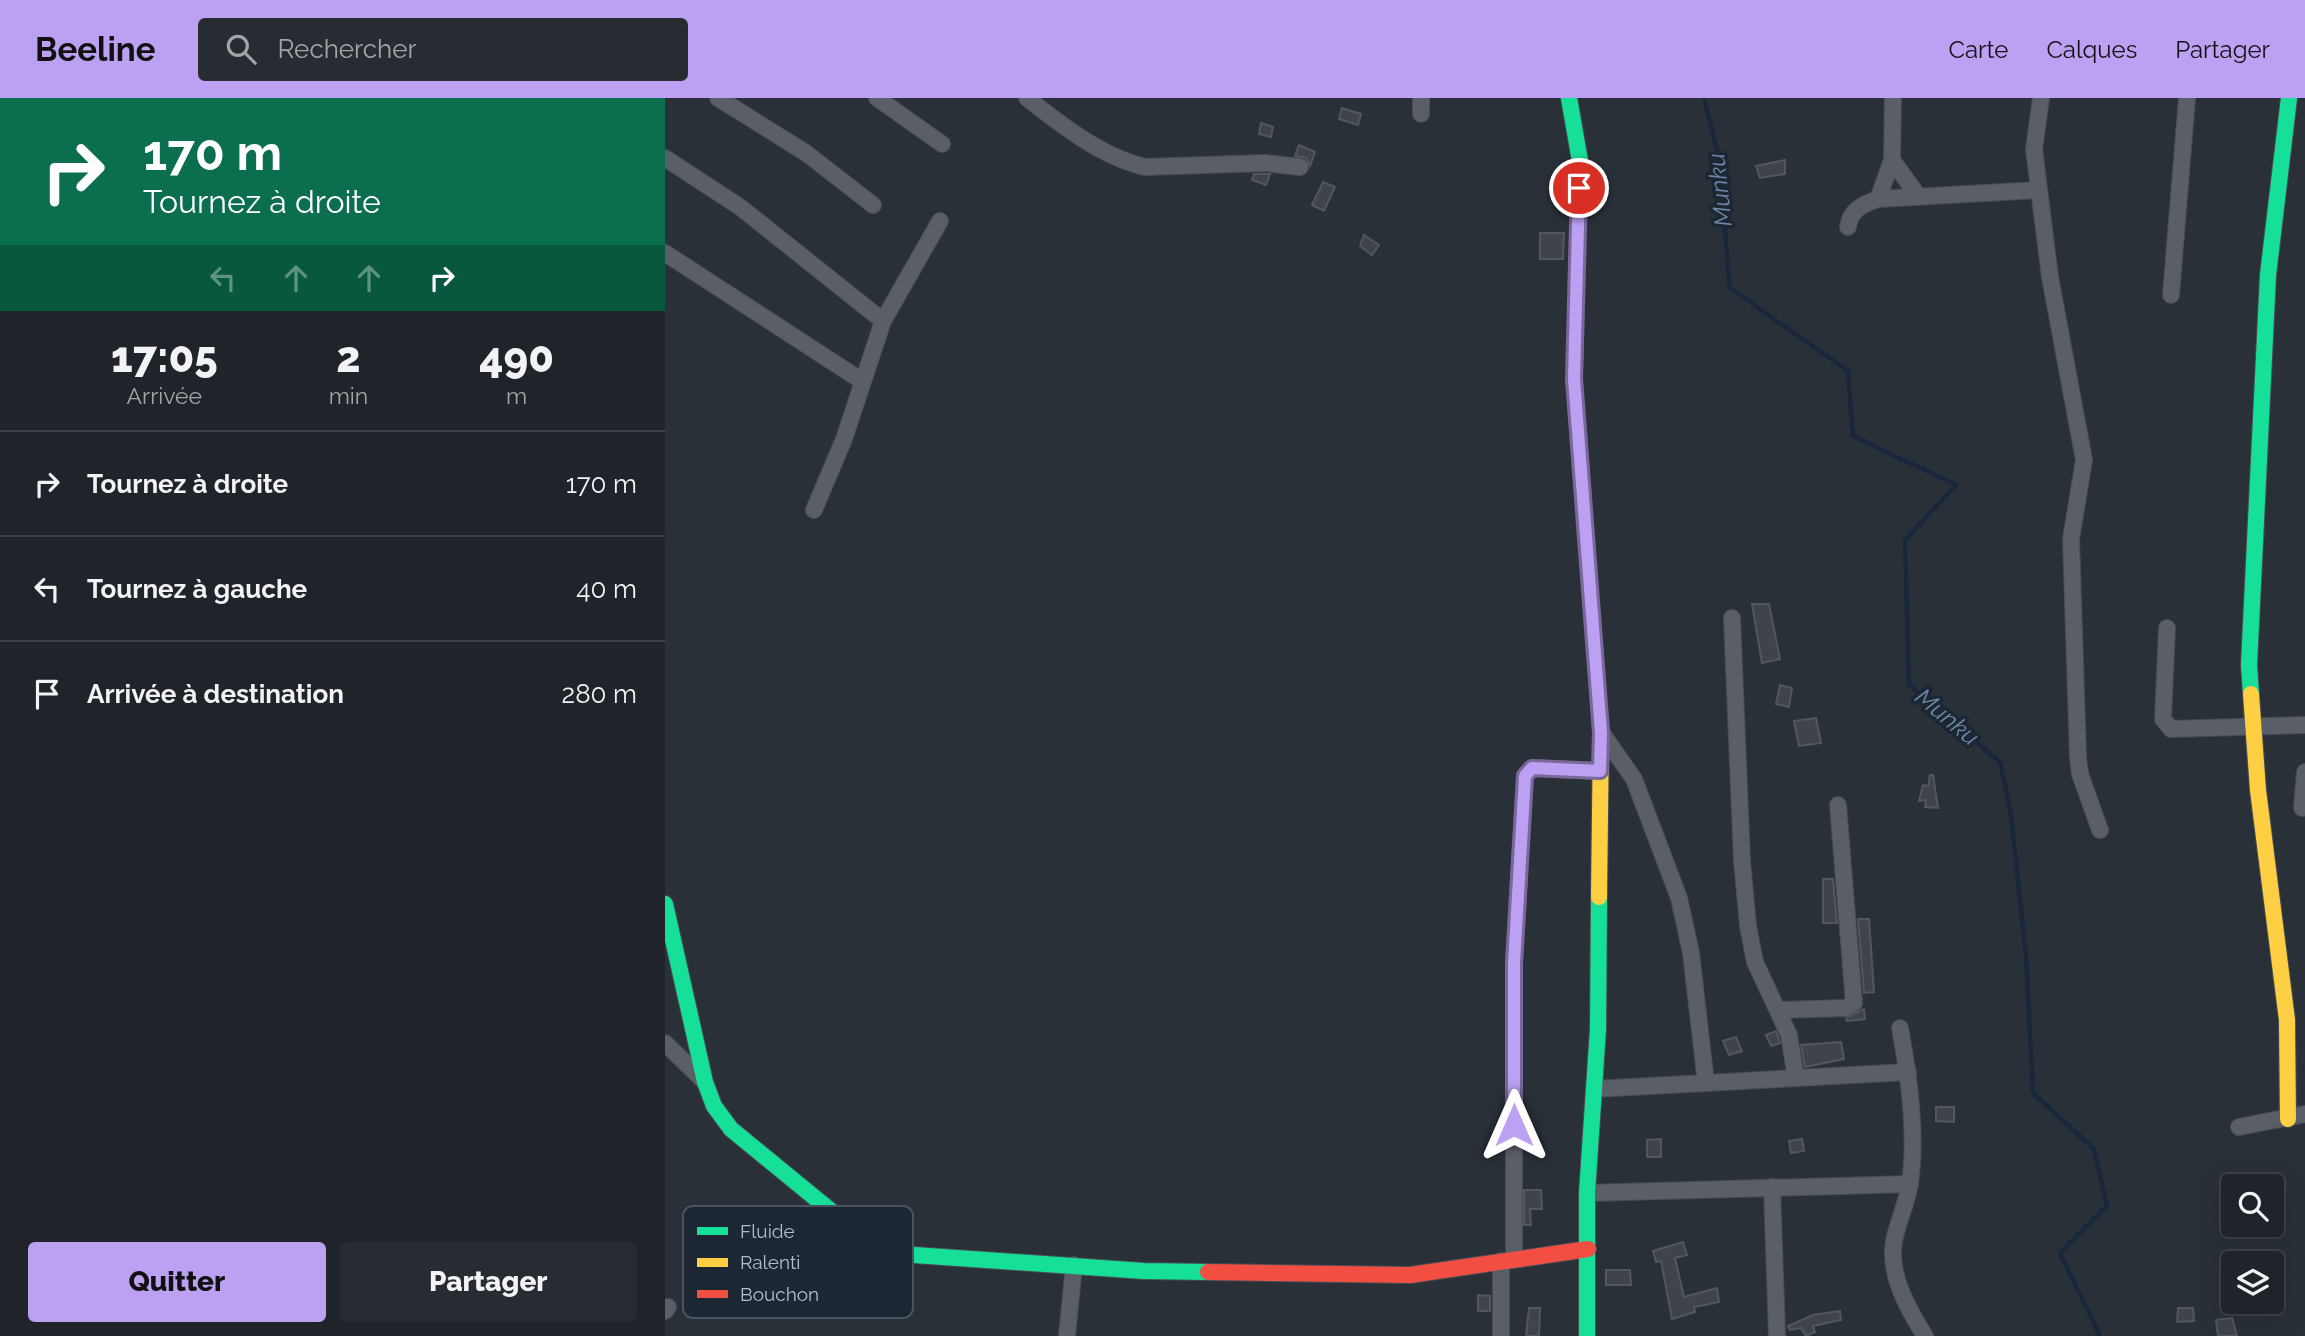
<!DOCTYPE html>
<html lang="fr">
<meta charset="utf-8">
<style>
:root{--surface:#20242a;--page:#282c32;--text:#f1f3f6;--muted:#a2a4a8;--line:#3d4147;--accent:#bca0f2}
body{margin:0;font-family:Raleway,sans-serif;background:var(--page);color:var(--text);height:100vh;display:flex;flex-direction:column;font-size:26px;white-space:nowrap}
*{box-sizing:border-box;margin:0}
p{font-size:23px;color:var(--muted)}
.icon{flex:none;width:38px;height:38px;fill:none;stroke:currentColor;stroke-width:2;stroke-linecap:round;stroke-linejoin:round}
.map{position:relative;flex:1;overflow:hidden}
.drawer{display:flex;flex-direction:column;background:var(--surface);width:665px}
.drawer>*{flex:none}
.hud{background:#0b6e4f;color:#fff;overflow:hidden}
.tools{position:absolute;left:1556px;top:1076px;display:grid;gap:14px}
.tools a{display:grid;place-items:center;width:63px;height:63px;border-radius:7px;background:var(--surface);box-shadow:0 7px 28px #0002,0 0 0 2px var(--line);font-size:35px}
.pin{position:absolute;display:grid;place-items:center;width:60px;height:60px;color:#fff;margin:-30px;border:4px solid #fff;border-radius:50%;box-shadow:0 2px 7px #0007}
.me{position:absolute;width:77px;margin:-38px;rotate:0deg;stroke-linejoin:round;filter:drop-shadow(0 0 5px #0008)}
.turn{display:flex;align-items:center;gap:24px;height:147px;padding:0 28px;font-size:32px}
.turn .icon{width:91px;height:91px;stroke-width:2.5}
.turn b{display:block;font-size:49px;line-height:60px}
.lanes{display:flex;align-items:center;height:66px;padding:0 28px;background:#0003;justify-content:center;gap:35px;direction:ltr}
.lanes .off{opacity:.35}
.eta{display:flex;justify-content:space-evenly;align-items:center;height:119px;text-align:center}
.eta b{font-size:42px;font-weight:800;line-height:49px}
.cta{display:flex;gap:14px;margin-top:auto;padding:14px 28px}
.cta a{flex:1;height:80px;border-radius:7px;background:var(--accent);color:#111;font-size:28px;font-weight:800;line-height:80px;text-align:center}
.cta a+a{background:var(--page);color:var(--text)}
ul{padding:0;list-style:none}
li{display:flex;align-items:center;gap:21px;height:105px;padding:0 28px;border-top:2px solid var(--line)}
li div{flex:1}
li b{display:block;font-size:26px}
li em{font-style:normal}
header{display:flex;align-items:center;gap:42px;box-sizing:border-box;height:98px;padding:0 35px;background:var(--accent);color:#111}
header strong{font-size:33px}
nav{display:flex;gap:38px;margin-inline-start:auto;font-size:24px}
.search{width:490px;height:63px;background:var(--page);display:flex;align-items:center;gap:18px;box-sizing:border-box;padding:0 24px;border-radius:7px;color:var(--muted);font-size:26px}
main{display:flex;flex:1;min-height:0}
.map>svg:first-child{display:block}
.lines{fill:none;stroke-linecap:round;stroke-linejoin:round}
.stream{stroke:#19273c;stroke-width:4.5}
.building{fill:#3f444c;stroke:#52575f;stroke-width:2}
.street-casing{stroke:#484c55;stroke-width:18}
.fast-casing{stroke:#484c55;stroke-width:18}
.slow-casing{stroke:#484c55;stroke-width:18}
.jam-casing{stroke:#484c55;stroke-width:18}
.street{stroke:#5a5e66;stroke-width:16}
.fast{stroke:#16e098;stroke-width:16}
.slow{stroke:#ffcf43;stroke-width:16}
.jam{stroke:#f24e42;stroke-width:16}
.route-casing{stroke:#7a689d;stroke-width:18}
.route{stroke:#bca0f2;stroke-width:12}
.labels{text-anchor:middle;stroke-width:7;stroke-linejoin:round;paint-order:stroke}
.water-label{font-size:24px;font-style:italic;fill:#6d86a8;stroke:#1d2633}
.key{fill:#1d2633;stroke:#4a5360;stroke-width:2}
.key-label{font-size:19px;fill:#b4bcc9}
</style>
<header>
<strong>Beeline</strong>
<div class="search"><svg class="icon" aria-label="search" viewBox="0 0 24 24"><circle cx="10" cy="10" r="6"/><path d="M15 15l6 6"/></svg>Rechercher</div>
<nav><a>Carte</a><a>Calques</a><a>Partager</a></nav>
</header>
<main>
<section class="drawer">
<div class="hud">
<div class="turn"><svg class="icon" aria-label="right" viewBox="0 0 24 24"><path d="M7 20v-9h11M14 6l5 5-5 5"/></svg><div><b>170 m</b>Tournez à droite</div></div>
<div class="lanes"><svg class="icon off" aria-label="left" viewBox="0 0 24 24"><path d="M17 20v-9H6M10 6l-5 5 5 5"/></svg><svg class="icon off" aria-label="ahead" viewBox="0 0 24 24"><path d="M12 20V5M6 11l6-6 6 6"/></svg><svg class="icon off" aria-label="ahead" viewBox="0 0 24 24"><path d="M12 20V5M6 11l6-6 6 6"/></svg><svg class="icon" aria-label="right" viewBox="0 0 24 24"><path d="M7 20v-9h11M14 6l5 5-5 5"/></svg></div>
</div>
<div class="eta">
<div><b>17:05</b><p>Arrivée</p></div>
<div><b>2</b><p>min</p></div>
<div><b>490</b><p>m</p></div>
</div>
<ul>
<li><svg class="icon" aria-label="right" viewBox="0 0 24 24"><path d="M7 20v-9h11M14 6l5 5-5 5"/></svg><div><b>Tournez à droite</b></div><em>170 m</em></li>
<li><svg class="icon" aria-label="left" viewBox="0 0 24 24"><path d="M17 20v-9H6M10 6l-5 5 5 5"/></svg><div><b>Tournez à gauche</b></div><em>40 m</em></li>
<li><svg class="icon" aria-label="arrive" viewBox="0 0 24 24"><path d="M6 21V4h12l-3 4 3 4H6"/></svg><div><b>Arrivée à destination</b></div><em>280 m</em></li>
</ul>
<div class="cta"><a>Quitter</a><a>Partager</a></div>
</section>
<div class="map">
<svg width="1640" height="1238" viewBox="0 0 1640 1238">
<rect width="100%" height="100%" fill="#2a3038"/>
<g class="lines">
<polyline class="stream" points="1039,0 1053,56 1065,190 1183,273 1188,338 1291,387 1240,442 1244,587 1335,664 1346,717 1361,858 1368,995 1429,1051 1442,1108 1395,1155 1435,1238"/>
</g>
<g class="building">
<polygon points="677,10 696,16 693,27 674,21"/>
<polygon points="596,25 608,29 606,39 594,36"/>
<polygon points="634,47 650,54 645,68 641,60 630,58"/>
<polygon points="1120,62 1120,76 1095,80 1091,68"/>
<polygon points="589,76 605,76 601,87 587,82"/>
<polygon points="658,84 670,89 659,113 647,107"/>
<polygon points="875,135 899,135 898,161 875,161"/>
<polygon points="699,137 714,147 707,157 695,148"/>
<polygon points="1087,506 1104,506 1115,561 1097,565"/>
<polygon points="1115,587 1127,590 1124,609 1111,606"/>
<polygon points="1151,620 1156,645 1134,648 1129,623"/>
<polygon points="1265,677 1268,677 1273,710 1260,709 1261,702 1254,703 1258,687 1263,688"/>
<polygon points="1158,781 1168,781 1172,825 1158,825"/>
<polygon points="1193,821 1204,821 1209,894 1199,895"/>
<polygon points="1199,911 1200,921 1182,923 1181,920"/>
<polygon points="1111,933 1115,945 1106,948 1101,937"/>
<polygon points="1071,939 1077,953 1064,957 1058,943"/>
<polygon points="1176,944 1179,961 1140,969 1136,947"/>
<polygon points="1271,1009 1289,1009 1289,1024 1271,1023"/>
<polygon points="996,1041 996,1059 982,1059 982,1042"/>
<polygon points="1137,1041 1139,1053 1126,1055 1124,1043"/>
<polygon points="859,1092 876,1092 877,1111 865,1111 866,1127 859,1127"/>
<polygon points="1018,1144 1022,1157 1010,1160 1019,1199 1052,1190 1054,1204 1029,1209 1030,1214 1007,1221 996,1163 991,1164 988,1153"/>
<polygon points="941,1172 965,1172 966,1187 941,1187"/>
<polygon points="813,1197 825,1198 825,1213 813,1213"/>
<polygon points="864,1210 875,1210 874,1238 861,1238"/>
<polygon points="1513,1210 1528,1210 1529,1223 1512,1224"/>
<polygon points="1175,1213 1176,1222 1148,1228 1150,1234 1141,1238 1136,1230 1125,1232 1123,1228 1148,1217"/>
<polygon points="1567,1220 1572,1238 1553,1238 1551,1222"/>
</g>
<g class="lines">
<defs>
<g id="street">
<polyline points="53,0 141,55 208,107"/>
<polyline points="212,0 277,46"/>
<path d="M 362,0 C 396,27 437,59 480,69 L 600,65 L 635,69"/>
<polyline points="1228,0 1227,62 1253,98"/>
<polyline points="1376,0 1369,51 1385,179 1419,362 1406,441 1413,659 1415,676 1435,732"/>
<polyline points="756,16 756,0"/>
<polyline points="0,60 75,109 218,223"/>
<polyline points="1213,101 1227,62"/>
<path d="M 1183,129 C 1185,112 1198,106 1213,101 L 1374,92"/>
<polyline points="0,155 197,283"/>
<polyline points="1506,197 1522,0"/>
<polyline points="149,412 179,341 218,223 275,123"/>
<polyline points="1067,520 1077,763 1083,828 1090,864 1124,937 1131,980"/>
<polyline points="1502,530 1498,621 1506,631 1640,627"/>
<polyline points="936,634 969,681 1014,800 1026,855 1041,985"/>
<polyline points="1637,710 1640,674"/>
<polyline points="1115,912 1181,910 1189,905 1173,707"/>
<path d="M 1235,930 C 1244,979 1252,1035 1245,1085 C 1242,1105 1233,1123 1229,1143 C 1223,1176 1243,1211 1260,1238"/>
<polyline points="0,945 40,984"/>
<polyline points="929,991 1243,974"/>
<polyline points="1574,1029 1640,1016"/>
<polyline points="1107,1089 1112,1238"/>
<polyline points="922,1095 1245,1086"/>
<polyline points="849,1161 849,865 860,678 867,670 935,673"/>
<polyline points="836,1163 836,1238"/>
<polyline points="0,1213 3,1209"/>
<polyline points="402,1238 409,1167"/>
</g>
<g id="fast">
<polyline points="904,0 915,63 909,281 922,456"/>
<polyline points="1586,596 1584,567 1603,177 1624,0"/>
<polyline points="0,806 40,984 49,1008 66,1031 194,1136 214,1149 235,1156 479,1173 543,1174"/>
<polyline points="922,1238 922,1095 933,931 934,799"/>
</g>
<g id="slow">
<polyline points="922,456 936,634 934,799"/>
<polyline points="1586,596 1593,692 1622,922 1623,1021"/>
</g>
<polyline id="jam" points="543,1174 745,1177 923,1151"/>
</defs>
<use href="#street" class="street-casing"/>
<use href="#fast" class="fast-casing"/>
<use href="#slow" class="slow-casing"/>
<use href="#jam" class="jam-casing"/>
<use href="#street" class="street"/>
<use href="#fast" class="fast"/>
<use href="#slow" class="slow"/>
<use href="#jam" class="jam"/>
</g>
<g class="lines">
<defs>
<polyline id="route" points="849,1027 849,865 860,678 867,670 935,673 936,634 909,281 914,90"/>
</defs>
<use href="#route" class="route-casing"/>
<use href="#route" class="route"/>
</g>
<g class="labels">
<g class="water-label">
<text transform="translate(1055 92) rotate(-96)" y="8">Munku</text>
<text transform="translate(1282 619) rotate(40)" y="8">Munku</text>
</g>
</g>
<rect x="18" y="1108" width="230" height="112" rx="10" class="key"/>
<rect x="32" y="1129" width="31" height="8" fill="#16e098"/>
<rect x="32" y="1160" width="31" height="9" fill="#ffcf43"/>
<rect x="32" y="1192" width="31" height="8" fill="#f24e42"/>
<g class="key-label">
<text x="75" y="1140">Fluide</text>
<text x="75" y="1171">Ralenti</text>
<text x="75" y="1203">Bouchon</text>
</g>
</svg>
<div class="tools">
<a><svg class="icon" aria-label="search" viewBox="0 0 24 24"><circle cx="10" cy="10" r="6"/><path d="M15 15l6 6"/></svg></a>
<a><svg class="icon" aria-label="layers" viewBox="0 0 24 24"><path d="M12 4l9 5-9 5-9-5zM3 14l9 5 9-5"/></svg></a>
</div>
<div class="pin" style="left:914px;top:90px;background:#d93025"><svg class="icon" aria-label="arrive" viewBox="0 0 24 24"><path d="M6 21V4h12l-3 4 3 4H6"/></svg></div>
<svg class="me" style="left:849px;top:1027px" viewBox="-20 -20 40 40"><path d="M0-17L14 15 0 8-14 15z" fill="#bca0f2" stroke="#fff" stroke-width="4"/></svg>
</div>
</main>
